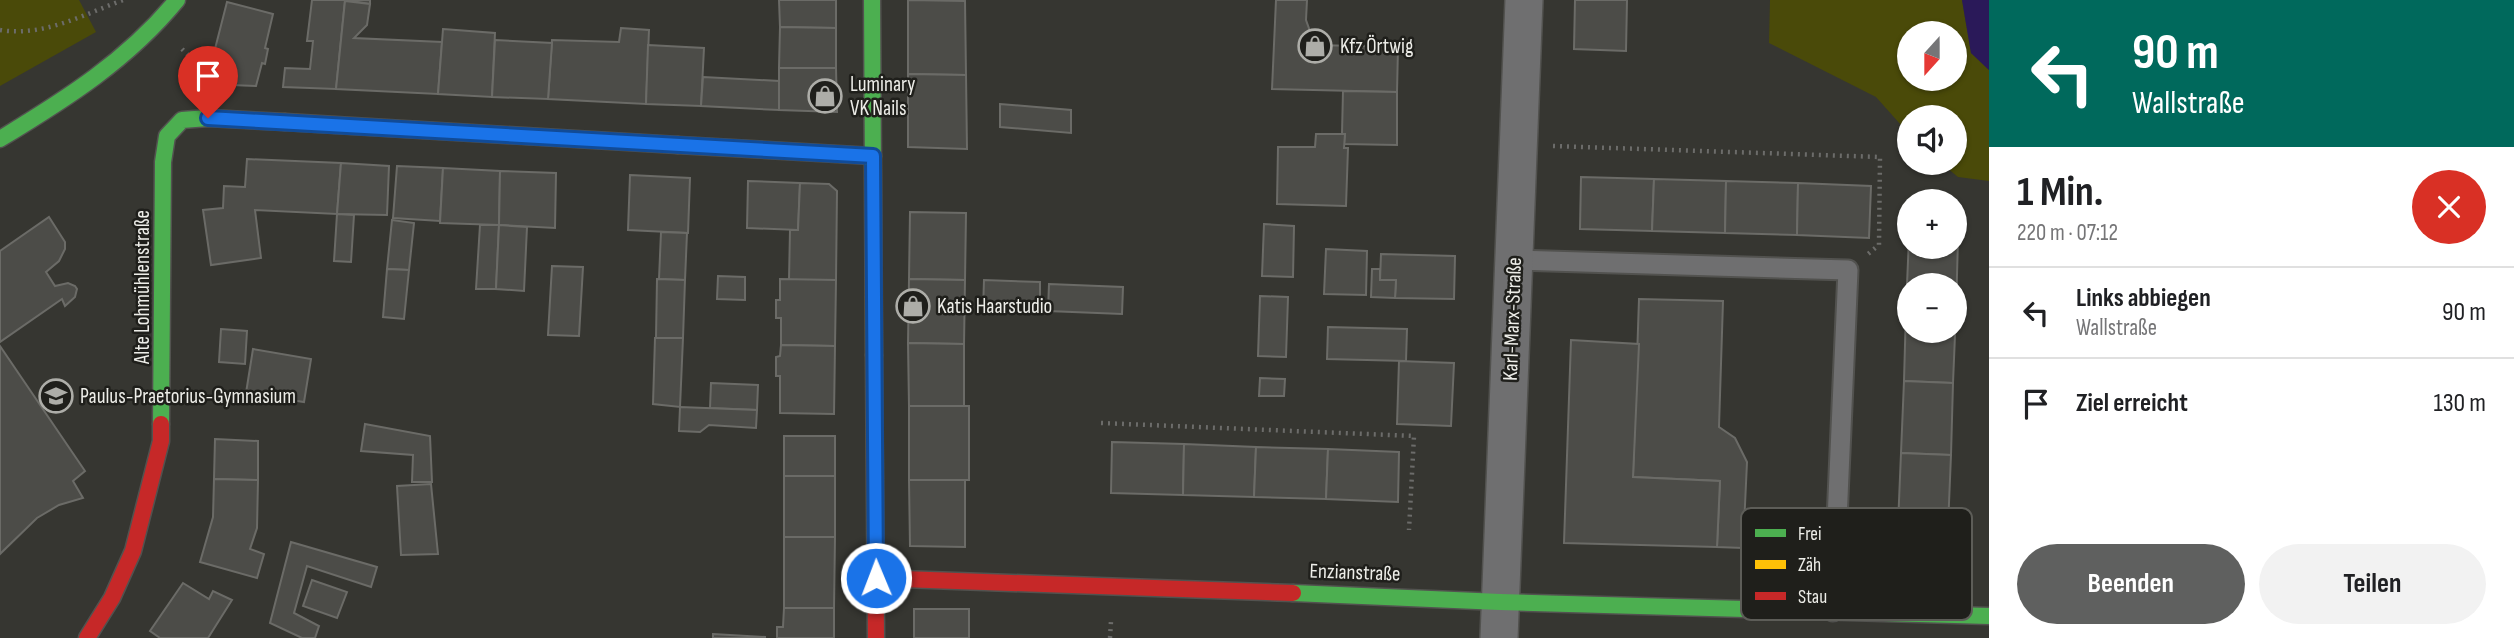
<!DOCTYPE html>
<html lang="de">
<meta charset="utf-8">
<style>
:root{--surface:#fff;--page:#f2f2f2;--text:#202124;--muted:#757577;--line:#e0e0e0;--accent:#5f605f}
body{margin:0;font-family:"Sofia Sans Condensed",sans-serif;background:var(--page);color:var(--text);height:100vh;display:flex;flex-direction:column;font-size:26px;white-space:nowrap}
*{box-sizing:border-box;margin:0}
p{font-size:23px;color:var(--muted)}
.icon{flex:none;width:38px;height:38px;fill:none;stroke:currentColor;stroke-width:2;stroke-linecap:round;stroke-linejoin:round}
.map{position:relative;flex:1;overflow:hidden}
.sheet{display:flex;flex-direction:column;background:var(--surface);width:525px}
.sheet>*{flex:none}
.hud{background:#00695c;color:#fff;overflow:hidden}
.needle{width:46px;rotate:201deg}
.fabs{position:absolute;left:1897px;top:21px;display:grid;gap:14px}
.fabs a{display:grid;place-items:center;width:70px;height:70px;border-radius:50%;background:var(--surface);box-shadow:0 2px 5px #0004;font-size:35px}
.pin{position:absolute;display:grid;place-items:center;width:60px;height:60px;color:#fff;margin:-72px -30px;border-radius:50% 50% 50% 0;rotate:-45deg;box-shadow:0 0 7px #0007}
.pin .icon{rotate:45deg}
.me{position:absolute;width:77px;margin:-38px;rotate:359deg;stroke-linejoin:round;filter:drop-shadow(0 0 5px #0008)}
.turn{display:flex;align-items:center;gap:24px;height:147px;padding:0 28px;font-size:32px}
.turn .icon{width:91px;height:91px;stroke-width:2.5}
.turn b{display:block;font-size:49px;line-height:60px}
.round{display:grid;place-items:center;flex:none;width:74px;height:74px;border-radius:37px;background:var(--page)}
.overview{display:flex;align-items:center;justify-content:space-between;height:119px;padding:0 28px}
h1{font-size:42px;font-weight:700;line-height:52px}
.action{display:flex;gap:14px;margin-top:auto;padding:14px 28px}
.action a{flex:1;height:80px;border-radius:42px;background:var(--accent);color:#fff;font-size:28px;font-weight:700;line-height:80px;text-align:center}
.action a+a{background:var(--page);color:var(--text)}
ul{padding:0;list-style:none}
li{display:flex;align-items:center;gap:21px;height:91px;padding:0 28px;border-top:2px solid var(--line)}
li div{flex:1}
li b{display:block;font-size:26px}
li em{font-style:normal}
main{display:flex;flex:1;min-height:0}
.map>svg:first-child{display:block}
.green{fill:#4a4a09;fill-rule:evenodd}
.water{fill:#2a1959}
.building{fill:#4c4c48;stroke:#6b6b67;stroke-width:2}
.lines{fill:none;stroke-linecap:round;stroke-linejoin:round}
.lane-casing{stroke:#52524f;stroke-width:23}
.street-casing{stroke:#52524f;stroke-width:40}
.fast-casing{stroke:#52524f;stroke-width:19}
.slow-casing{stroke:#52524f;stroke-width:19}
.jam-casing{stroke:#52524f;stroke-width:19}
.path{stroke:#6c6c6a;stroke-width:4.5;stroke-dasharray:2 5;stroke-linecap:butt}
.lane{stroke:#6f6f70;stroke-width:19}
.street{stroke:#6f6f70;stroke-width:37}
.fast{stroke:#4caf50;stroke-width:16}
.slow{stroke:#ffc107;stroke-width:16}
.jam{stroke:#c62828;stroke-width:16}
.route-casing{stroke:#114b97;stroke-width:18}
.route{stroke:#1a73e8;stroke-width:12}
.labels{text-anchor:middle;stroke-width:5;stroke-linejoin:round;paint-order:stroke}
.poi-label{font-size:21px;fill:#edede8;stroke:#1f1f1b;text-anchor:start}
.street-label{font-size:21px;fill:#edede8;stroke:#1f1f1b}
.key{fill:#1f1f1b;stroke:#5d5d58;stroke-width:2}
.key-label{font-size:19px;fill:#edede8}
</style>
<main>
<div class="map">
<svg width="1989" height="638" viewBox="0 0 1989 638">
<rect width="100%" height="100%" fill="#363631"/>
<g class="green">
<polygon points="0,0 79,0 96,32 0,86"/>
<path d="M 1770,0 L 1962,0 L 1971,53 L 1989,70 L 1989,181 L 1958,177 L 1941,163 L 1955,163 L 1955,117 L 1909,117 L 1909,134 L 1876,97 L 1769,43 ZM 1909,33 L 1955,33 L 1955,79 L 1909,79 Z"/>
</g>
<polygon class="water" points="1962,0 1989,0 1989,70 1971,53"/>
<g class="building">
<polygon points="312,0 345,0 336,89 283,87 285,68 310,69 313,41 307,41"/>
<polygon points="345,0 370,0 370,4"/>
<polygon points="779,0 836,0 836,28 780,27"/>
<polygon points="908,0 965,1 966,75 908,74"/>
<polygon points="1276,0 1307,0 1306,20 1315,45 1398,47 1397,92 1272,89"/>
<polygon points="1575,0 1627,0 1626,51 1574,49"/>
<polygon points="345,1 370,4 367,25 354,38 442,42 438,94 336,89"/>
<polygon points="227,2 273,14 265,48 268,49 265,64 262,63 256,86 206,84"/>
<polygon points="780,27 836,28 836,68 779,68"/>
<polygon points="621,28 649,30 646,104 548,99 552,40 619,42"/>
<polygon points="443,29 495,33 492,97 438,94"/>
<polygon points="495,40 552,43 548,99 492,97"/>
<polygon points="648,45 704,48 701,106 646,104"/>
<polygon points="779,68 836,68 837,112 779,110"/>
<polygon points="908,74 966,75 967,149 908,147"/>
<polygon points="703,77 779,81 779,110 701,106"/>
<polygon points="1343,91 1397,92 1397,145 1344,144 1345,134 1342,134"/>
<polygon points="1000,104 1071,110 1071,133 1000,127"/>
<polygon points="1316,134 1345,134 1344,148 1348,148 1346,206 1277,204 1278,147 1315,147"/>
<polygon points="247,159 341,163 337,214 255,210 261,258 211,265 203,210 223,208 224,186 245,187"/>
<polygon points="341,163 389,166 387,215 337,214"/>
<polygon points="397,166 443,168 440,221 393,218"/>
<polygon points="443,168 500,171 499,225 440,223"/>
<polygon points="500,171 556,173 555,228 499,225"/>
<polygon points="630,175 690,178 688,233 628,230"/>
<polygon points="1581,177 1654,179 1652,231 1580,229"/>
<polygon points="1654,179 1726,181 1725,233 1652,231"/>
<polygon points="748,181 800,183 798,230 747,228"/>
<polygon points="1726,181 1798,183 1797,235 1725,233"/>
<polygon points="800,183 829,184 837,191 836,280 789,280 790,230 798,230"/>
<polygon points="1798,183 1871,186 1869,238 1797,235"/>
<polygon points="910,212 966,213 965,280 909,279"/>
<polygon points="337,214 354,215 351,262 334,261"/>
<polygon points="49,217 65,242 65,249 59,261 46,272 55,286 68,283 75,286 77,289 75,297 65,306 62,299 0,342 0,251"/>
<polygon points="392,220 414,223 409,270 387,269"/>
<polygon points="1264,224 1294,226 1293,277 1262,276"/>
<polygon points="480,225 499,225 496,289 476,289"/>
<polygon points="499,225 527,227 524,291 496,289"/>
<polygon points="661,232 687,233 685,280 659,279"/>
<polygon points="1909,237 1909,247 1955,247 1955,239 1958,239 1956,311 1955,285 1909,285 1909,309 1906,309"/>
<polygon points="1326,249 1367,251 1366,295 1324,294"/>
<polygon points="1381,254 1455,256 1454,299 1395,298 1396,280 1380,280"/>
<polygon points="552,266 583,267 579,336 548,335"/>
<polygon points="387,269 409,270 404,319 383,317"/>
<polygon points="1372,269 1380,269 1380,280 1396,280 1395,298 1371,297"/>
<polygon points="718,276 745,277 745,300 717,299"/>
<polygon points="657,279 685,280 683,338 656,338"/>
<polygon points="780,279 836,280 835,346 781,345 781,318 776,318 776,300 780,300"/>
<polygon points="909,279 965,280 964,344 908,343"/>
<polygon points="984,280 1040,282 1040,312 983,311"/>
<polygon points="1049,284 1123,287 1122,314 1048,311"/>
<polygon points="1260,296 1288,297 1286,357 1258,356"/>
<polygon points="1639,299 1723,301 1719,427 1735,438 1747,462 1743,548 1717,547 1720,481 1633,477"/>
<polygon points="1906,309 1909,309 1909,331 1955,331 1956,311 1953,383 1904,381"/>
<polygon points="1328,327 1407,329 1406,361 1327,359"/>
<polygon points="221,329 247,331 245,364 219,362"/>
<polygon points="655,338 683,338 680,407 653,404"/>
<polygon points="1571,340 1639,344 1633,477 1720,481 1717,547 1564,543"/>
<polygon points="908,343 964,344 964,406 909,406"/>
<polygon points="781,345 835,346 834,414 780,413 780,376 776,376 776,357 780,356"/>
<polygon points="0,346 85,471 73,481 83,498 59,505 37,518 0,554"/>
<polygon points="253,349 311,359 304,402 246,393"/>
<polygon points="1399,361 1454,363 1451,426 1397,424"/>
<polygon points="1260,378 1285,379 1284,396 1259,396"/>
<polygon points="1904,381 1953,383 1951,455 1901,453"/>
<polygon points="711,383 758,385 757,410 710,408"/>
<rect x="909" y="406" width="60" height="74"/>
<polygon points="680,407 757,410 756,428 709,425 700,432 679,431"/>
<polygon points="365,424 430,436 432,482 412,482 413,455 361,451"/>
<rect x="784" y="436" width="51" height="40"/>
<polygon points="215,439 258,441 258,480 214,479"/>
<polygon points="1112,442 1184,444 1183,495 1111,493"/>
<polygon points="1184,444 1256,447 1254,497 1183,495"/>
<polygon points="1256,447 1328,449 1326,499 1254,497"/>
<polygon points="1328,449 1399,452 1398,502 1326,499"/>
<polygon points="1901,453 1951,455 1948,527 1898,525"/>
<rect x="784" y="476" width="51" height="61"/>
<polygon points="214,479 258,480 257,528 250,549 264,554 257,578 200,562 213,517"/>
<polygon points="909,480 965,480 965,547 910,546"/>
<polygon points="431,484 438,554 401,555 397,486"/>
<polygon points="784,537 835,537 834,608 784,608"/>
<polygon points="291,542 377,567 371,587 307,566 294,613 319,626 315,638 302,638 270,623"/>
<polygon points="312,580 347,592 337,618 303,606"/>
<polygon points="183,583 209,599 213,591 232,600 208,638 160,638 150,631"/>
<polygon points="784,608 834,608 834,638 777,638 777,627 783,627"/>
<rect x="914" y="609" width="55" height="29"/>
<polygon points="713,634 765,637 765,638 713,638"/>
</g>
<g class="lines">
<defs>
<polyline id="lane" points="1514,260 1848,270 1833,611"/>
<polyline id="street" points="1499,638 1524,0"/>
<g id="fast">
<polyline points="872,0 874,355"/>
<path d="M 0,139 C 66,99 128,60 177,0"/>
<polyline points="161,424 163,162 167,136 182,120 208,118 285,122"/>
<polyline points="1293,593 1500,602 1989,616"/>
</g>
<polyline id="slow" points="678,145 873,156"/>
<g id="jam">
<polyline points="285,122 678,145"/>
<polyline points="874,355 876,638"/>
<polyline points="875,578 1293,593"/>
<polyline points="87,638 112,598 133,551 161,441 161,424"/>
</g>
</defs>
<use href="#lane" class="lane-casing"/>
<use href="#street" class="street-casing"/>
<use href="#fast" class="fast-casing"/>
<use href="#slow" class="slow-casing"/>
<use href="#jam" class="jam-casing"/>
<g class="path">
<path d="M 0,30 C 43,37 83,15 123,0"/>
<polyline points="182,49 193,60 199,83"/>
<polyline points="1553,146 1880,157 1879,245 1868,254"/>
<polyline points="1101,423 1414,436 1409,530"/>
<polyline points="1110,638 1111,621"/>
</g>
<use href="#lane" class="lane"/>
<use href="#street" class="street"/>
<use href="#fast" class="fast"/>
<use href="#slow" class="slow"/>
<use href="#jam" class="jam"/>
</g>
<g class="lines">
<defs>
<polyline id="route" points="208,118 873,156 876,578"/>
</defs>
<use href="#route" class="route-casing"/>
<use href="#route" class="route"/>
</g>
<defs>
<symbol id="shop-ring" viewBox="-11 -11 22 22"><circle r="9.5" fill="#1f1f1b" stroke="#adada8" stroke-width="1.5"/><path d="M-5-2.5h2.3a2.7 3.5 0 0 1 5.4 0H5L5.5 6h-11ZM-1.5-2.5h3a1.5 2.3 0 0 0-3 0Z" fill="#adada8"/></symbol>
<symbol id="school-ring" viewBox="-11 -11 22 22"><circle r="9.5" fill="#1f1f1b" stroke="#adada8" stroke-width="1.5"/><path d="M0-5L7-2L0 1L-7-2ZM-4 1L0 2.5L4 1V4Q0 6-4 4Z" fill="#adada8"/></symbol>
</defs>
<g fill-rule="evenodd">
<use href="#shop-ring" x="1296" y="27" width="38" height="38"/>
<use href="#shop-ring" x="806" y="77" width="38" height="38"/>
<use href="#shop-ring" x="894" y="287" width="38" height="38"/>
<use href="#school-ring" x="37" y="377" width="38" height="38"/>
</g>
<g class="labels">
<g class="poi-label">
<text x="1340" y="53">Kfz Örtwig</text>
<text x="850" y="91">Luminary<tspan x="850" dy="24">VK Nails</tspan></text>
<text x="937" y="313">Katis Haarstudio</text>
<text x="80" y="403">Paulus-Praetorius-Gymnasium</text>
</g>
<g class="street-label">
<text transform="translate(142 287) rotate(-90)" y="7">Alte Lohmühlenstraße</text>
<text transform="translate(1512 319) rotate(-88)" y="7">Karl-Marx-Straße</text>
<text transform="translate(1355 572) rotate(2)" y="7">Enzianstraße</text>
</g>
</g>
<rect x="1741" y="508" width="231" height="112" rx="10" class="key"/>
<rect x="1755" y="529" width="31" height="8" fill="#4caf50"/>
<rect x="1755" y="560" width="31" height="9" fill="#ffc107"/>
<rect x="1755" y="592" width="31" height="8" fill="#c62828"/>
<g class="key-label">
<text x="1798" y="540">Frei</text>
<text x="1798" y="571">Zäh</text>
<text x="1798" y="603">Stau</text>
</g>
</svg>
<div class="fabs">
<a><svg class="needle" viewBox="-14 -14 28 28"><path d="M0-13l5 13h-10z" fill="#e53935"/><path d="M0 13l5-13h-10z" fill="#757577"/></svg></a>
<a><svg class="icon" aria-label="sound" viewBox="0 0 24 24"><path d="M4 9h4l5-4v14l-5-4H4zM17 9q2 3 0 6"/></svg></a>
<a>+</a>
<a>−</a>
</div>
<div class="pin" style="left:208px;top:118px;background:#d93025"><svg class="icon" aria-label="arrive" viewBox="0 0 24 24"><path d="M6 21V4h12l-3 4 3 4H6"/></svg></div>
<svg class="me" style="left:876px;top:578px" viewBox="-20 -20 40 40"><circle r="17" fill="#1a73e8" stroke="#fff" stroke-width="3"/><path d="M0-11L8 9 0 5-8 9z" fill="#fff"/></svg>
</div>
<section class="sheet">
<div class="hud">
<div class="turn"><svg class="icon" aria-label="left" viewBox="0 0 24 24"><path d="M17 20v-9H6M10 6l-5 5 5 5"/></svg><div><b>90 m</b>Wallstraße</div></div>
</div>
<div class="overview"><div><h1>1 Min.</h1><p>220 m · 07:12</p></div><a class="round" style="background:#d93025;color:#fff"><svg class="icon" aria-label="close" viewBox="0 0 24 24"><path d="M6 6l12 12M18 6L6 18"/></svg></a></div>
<ul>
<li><svg class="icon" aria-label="left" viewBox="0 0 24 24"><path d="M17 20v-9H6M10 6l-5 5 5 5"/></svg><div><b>Links abbiegen</b><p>Wallstraße</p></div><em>90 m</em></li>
<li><svg class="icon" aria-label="arrive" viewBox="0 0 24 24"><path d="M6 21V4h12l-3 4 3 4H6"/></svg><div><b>Ziel erreicht</b></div><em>130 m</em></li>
</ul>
<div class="action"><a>Beenden</a><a>Teilen</a></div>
</section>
</main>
